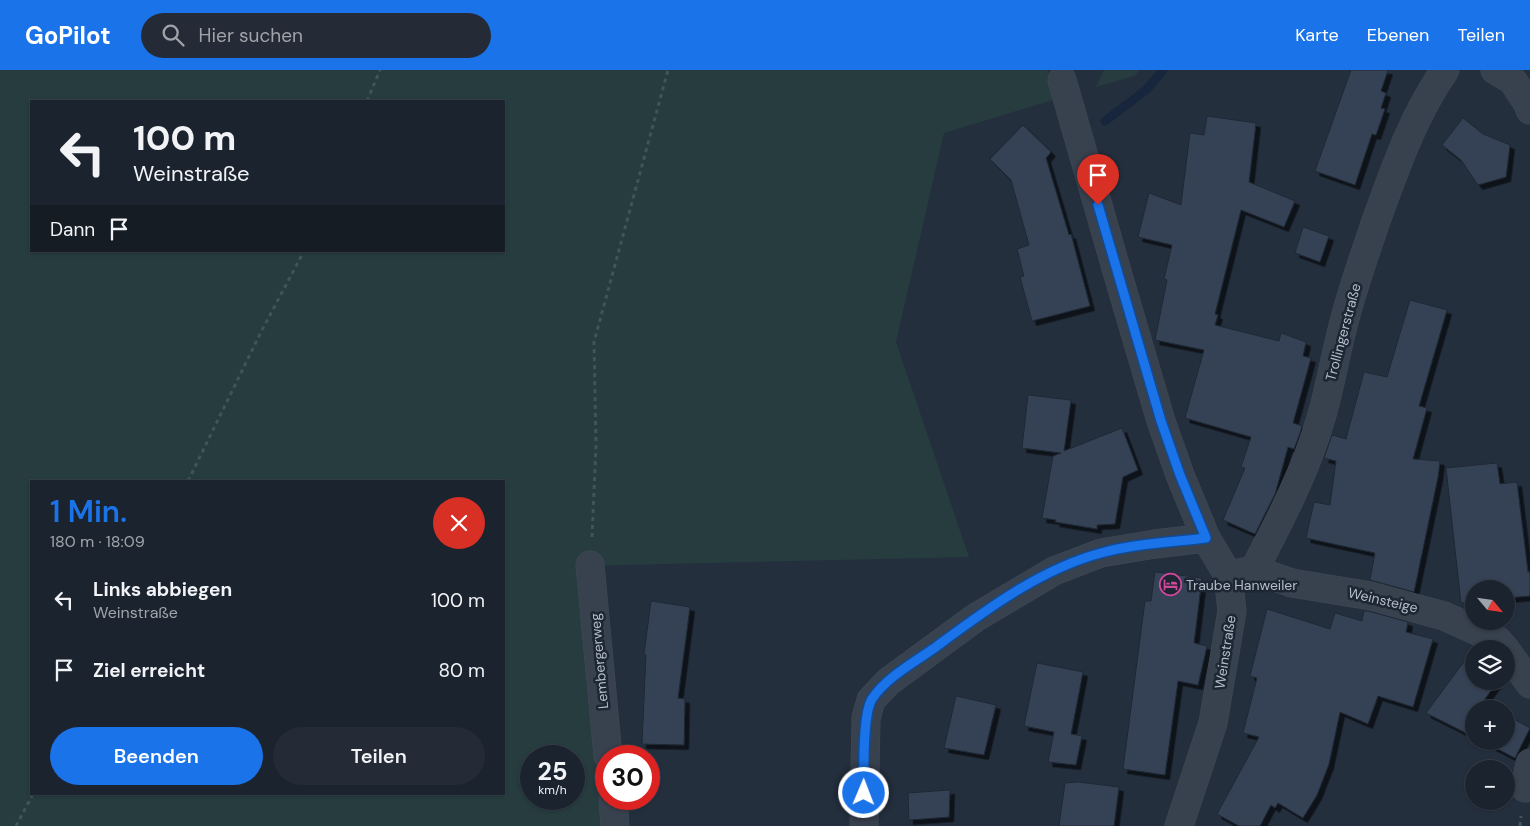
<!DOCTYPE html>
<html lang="de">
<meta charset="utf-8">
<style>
:root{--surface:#1b232e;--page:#242b36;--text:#f1f3f6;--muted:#a0a4aa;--line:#39404a;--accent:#1a73e8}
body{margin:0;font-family:"DM Sans",sans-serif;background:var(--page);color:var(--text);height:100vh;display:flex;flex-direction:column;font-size:19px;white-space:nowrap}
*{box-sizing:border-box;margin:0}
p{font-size:16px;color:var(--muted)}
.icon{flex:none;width:28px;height:28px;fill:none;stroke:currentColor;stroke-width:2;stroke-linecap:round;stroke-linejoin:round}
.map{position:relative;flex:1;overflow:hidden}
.details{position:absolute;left:30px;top:410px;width:475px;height:315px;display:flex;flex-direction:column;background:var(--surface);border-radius:0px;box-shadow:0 1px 4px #0004,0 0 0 1px var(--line)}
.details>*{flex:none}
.hud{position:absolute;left:30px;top:30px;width:475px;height:152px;border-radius:0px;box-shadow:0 1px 4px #0004,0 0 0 1px var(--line);background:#1b232e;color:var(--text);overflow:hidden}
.needle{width:32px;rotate:119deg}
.tools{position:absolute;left:1465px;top:510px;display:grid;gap:10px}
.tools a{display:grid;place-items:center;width:50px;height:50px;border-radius:50%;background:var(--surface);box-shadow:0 1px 4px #0004,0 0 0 1px var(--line);font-size:25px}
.speed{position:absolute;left:520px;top:675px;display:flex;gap:10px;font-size:25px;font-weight:700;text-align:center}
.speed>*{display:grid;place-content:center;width:65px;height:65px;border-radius:50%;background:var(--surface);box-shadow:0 1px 4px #0004,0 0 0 1px var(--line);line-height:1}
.speed small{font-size:12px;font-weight:400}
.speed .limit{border:8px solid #d22;background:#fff;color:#111}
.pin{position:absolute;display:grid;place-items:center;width:42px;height:42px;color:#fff;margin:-51px -21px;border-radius:50% 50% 50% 0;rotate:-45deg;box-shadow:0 0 5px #0007}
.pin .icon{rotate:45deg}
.me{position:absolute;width:55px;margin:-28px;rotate:1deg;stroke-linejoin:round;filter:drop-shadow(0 0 4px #0008)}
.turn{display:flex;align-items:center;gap:18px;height:105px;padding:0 20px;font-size:22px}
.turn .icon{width:65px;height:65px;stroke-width:2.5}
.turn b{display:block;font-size:35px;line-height:42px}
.then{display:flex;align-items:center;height:48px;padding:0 20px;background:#0003;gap:10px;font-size:19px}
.round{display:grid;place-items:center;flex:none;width:52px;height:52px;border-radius:26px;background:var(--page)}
.head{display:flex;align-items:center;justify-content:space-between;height:85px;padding:0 20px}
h1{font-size:30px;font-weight:600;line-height:38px;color:var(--accent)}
.cta{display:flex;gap:10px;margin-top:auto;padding:10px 20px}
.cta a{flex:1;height:58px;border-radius:30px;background:var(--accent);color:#fff;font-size:20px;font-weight:600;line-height:58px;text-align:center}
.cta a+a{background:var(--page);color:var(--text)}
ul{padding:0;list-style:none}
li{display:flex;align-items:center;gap:15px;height:70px;padding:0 20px}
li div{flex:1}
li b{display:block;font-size:19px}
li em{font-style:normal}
header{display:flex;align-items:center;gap:30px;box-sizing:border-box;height:70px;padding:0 25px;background:var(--accent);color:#fff}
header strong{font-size:24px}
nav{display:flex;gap:28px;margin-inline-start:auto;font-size:18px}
.search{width:350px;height:45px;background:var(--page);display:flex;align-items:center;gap:12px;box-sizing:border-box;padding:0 18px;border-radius:28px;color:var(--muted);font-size:19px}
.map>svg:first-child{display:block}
.green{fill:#263c3f;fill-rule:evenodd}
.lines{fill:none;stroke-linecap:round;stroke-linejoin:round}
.stream{stroke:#17263c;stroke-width:9}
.building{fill:#364354;stroke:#1f2835;filter:url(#shadow)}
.minor-casing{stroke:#414a57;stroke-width:29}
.tertiary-casing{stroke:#414a57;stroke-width:29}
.path{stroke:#3f5557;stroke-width:3;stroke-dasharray:4 4;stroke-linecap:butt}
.minor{stroke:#38414e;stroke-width:28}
.tertiary{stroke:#38414e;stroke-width:28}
.route-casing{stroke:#114b97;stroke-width:12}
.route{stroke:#1a73e8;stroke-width:9}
.labels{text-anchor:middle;stroke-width:5;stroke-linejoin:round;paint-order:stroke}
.street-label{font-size:14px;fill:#b4bcc9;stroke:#1d2633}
.poi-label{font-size:14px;fill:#b4bcc9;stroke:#1d2633;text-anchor:start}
</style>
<header>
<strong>GoPilot</strong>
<div class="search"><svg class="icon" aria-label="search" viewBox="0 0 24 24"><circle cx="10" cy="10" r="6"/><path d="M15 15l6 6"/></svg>Hier suchen</div>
<nav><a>Karte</a><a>Ebenen</a><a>Teilen</a></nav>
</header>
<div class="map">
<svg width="1530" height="756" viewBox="0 0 1530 756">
<defs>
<filter id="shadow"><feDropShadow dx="4.5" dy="4.5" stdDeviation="0" flood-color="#0009"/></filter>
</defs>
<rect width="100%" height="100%" fill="#242f3e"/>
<g class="green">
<path d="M 0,0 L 1048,0 L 1056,29 L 944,63 L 896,272 L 969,487 L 584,496 L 609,756 L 0,756 ZM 31,31 L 504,31 L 504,181 L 31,181 ZM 31,411 L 504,411 L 504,724 L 31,724 ZM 531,686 L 574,686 L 574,729 L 531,729 Z"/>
<polygon points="1104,0 1140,0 1134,6 1096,17"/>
</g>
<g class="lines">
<polyline class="stream" points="1105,51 1146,20 1163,0"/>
</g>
<g class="building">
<polygon points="1351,0 1388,0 1381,21 1386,23 1381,38 1385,39 1376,65 1372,64 1355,115 1315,101"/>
<polygon points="1207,46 1256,53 1249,112 1295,131 1284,157 1241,140 1215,244 1218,245 1215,255 1279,271 1281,263 1306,272 1303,286 1311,288 1293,353 1302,356 1300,363 1294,379 1288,377 1275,424 1255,464 1223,450 1245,398 1241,397 1251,367 1185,348 1204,280 1155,270 1167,210 1164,209 1172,175 1138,167 1149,123 1181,135 1190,63 1204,65"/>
<polygon points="1463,48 1483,64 1510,75 1506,107 1478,115 1461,90 1442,75"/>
<polygon points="1023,55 1051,82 1046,88 1069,165 1071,164 1090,236 1032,251 1020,207 1024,206 1017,179 1029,175 1011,110 990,89"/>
<polygon points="1303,157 1329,166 1320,192 1295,183"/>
<polygon points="1410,230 1447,240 1419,336 1427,338 1413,389 1440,391 1438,407 1414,522 1370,510 1375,483 1306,468 1314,432 1330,435 1336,391 1324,388 1332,365 1346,369 1364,302 1387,307"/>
<polygon points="1028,325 1071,330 1064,381 1122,358 1138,400 1123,407 1115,454 1097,455 1097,459 1055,452 1056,450 1042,448 1053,386 1061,383 1022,378"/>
<polygon points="1497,393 1500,414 1517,412 1528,502 1530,502 1530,526 1506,528 1506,519 1474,519 1474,532 1461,533 1446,398"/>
<polygon points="1155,502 1202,508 1194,573 1207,576 1198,615 1178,611 1165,705 1123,699 1145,531 1151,531"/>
<polygon points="651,531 690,537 678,628 685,629 684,675 642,674 646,585 644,584"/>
<polygon points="1267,539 1330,559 1335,543 1362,551 1364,541 1368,541 1408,552 1406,562 1433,569 1413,637 1378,626 1368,654 1340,642 1329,694 1317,725 1303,748 1278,733 1275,738 1271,735 1260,756 1239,756 1217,744 1259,667 1243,663 1257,608 1250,606"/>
<polygon points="1475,577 1478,579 1474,579 1474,611 1498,611 1482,633 1494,639 1474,639 1474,667 1426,643"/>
<polygon points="1037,593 1083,602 1071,664 1082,666 1076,695 1048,692 1054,662 1024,656"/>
<polygon points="956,626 996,635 984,685 944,678"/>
<polygon points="1506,645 1530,658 1515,688 1482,671 1506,671"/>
<polygon points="1078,712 1119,717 1114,756 1059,756 1065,713"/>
<polygon points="950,720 949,747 909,750 908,723"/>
</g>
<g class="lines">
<defs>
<g id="minor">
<polyline points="1495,0 1513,11 1528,34 1530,40"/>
<polyline points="590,495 608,686"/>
<polyline points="1254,500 1292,513 1371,526 1444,546 1497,570 1505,579"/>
<path d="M 1228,505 L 1254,500 C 1279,452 1306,401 1321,348 C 1330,318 1335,286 1343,256 C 1352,220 1364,186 1376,151 C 1395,99 1413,46 1445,0"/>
<polyline points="1506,580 1530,614"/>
<polyline points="1525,718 1530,693"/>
<polyline points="613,729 615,756"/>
<polyline points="864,756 866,648 871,630 888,612 975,548 1054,501 1101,483 1155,474 1206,468"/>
</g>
<polyline id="tertiary" points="1062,10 1118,205 1161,351 1180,405 1206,468 1228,505 1232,541 1213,653 1179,756"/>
</defs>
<use href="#minor" class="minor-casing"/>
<use href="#tertiary" class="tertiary-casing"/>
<g class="path">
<polyline points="367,31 380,0"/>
<polyline points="188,411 261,262 304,181"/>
<polyline points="592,467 596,375 594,272 668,0"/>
<polyline points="16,756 33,724"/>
<polyline points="1520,756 1521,746"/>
</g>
<use href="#minor" class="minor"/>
<use href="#tertiary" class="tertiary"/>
</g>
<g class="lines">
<defs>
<path id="route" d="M 864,723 C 864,703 862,645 872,629 C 886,608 913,593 933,579 C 983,542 1040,499 1101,483 C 1133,474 1172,472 1206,468 L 1180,405 L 1161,351 L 1098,135"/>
</defs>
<use href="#route" class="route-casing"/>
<use href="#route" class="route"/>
</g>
<defs>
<symbol id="hotel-ring" viewBox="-11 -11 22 22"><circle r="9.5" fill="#1d2633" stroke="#d1479c" stroke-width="1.5"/><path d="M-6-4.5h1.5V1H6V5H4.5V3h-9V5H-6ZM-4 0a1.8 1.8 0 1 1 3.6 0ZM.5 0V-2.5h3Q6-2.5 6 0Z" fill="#d1479c"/></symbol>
</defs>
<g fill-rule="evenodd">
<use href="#hotel-ring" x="1158" y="502" width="25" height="25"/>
</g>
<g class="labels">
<g class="street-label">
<text transform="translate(1343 262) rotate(-75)" y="5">Trollingerstraße</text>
<text transform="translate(1383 530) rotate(13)" y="5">Weinsteige</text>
<text transform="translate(1225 582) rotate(-81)" y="5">Weinstraße</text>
<text transform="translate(599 591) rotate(-95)" y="5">Lembergerweg</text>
</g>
<g class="poi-label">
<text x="1186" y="520">Traube Hanweiler</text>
</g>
</g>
</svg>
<div class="tools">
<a><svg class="needle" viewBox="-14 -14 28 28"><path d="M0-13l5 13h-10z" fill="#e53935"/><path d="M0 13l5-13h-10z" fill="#a0a4aa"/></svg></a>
<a><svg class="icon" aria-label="layers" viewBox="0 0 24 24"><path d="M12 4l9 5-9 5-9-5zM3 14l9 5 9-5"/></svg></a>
<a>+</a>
<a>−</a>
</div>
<div class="speed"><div>25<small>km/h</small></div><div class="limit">30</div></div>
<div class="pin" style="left:1098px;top:135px;background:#d93025"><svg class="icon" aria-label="arrive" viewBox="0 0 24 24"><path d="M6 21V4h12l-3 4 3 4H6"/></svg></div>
<svg class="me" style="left:864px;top:723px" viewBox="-20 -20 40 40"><circle r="17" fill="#1a73e8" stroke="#fff" stroke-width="3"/><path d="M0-11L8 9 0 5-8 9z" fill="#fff"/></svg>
<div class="hud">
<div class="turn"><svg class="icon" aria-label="left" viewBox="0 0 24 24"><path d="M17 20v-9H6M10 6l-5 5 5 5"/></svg><div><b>100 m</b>Weinstraße</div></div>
<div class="then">Dann<svg class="icon" aria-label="arrive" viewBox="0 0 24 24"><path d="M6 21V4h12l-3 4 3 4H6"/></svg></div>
</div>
<section class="details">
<div class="head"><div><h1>1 Min.</h1><p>180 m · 18:09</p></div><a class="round" style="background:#d93025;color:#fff"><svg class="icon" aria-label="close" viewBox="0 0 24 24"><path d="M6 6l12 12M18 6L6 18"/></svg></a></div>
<ul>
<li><svg class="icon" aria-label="left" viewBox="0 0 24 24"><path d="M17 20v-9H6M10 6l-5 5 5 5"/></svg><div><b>Links abbiegen</b><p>Weinstraße</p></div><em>100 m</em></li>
<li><svg class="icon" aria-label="arrive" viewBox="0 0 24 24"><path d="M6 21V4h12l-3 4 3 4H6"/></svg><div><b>Ziel erreicht</b></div><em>80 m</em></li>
</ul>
<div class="cta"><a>Beenden</a><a>Teilen</a></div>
</section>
</div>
